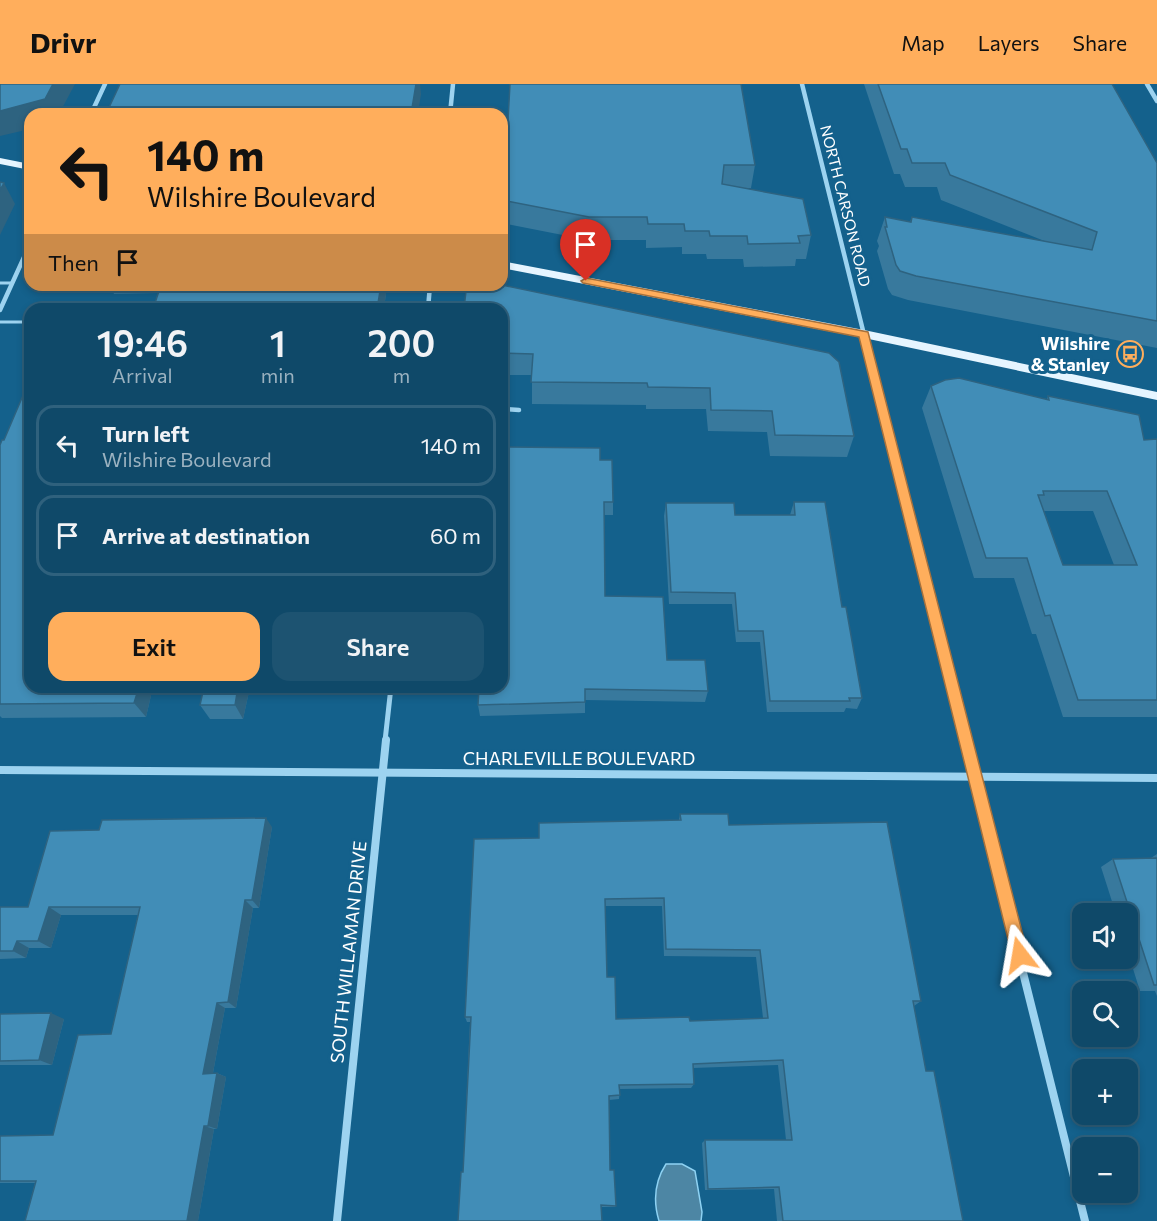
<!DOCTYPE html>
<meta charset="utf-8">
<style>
:root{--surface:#0f4969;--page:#1d5371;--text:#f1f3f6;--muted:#9bb2c0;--line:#2f617d;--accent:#ffae5c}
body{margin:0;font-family:Commissioner,sans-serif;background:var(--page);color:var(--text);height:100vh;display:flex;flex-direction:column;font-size:22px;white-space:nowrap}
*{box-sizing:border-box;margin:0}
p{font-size:20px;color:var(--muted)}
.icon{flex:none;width:33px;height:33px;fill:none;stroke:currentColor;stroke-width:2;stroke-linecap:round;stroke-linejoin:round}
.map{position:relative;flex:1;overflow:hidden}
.sheet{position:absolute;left:24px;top:219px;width:484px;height:390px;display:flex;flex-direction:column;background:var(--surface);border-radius:18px;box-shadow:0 3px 9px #0003,0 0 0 2px var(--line)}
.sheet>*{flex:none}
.hud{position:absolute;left:24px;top:24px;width:484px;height:183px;border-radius:18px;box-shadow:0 3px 9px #0003,0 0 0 2px var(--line);background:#ffae5c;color:#111;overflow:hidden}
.fabs{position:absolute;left:1072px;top:819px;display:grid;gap:12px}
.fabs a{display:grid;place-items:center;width:66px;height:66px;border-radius:12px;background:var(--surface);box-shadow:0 3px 9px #0003,0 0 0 2px var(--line);font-size:30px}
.pin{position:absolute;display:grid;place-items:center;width:51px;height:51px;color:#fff;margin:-62px -26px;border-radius:50% 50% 50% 0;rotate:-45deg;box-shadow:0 0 6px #0007}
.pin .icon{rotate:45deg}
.me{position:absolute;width:66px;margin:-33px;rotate:346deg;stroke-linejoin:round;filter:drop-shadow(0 0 4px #0008)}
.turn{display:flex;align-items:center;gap:21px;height:126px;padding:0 24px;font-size:27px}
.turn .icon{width:78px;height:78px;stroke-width:2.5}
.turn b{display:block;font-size:42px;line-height:51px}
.then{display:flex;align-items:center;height:57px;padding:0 24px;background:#0003;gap:12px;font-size:22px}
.eta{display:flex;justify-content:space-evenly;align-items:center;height:102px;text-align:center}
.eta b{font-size:36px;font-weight:600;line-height:42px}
.button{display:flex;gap:12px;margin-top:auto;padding:12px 24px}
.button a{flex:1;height:69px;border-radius:18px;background:var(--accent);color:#111;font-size:24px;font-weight:600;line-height:69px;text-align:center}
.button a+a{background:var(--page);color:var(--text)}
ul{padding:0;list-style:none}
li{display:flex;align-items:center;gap:18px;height:81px;margin:0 12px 9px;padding:0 12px;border:3px solid var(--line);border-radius:18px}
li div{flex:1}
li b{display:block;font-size:22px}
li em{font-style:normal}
header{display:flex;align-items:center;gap:36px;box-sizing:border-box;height:84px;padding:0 30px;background:var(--accent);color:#111}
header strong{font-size:28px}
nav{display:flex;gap:33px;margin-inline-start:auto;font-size:21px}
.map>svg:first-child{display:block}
.water{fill:#4d86a4;stroke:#8ed2f3;stroke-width:1.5}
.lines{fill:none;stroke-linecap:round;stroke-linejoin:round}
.service-far1{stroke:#9dd3f0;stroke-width:3}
.service{stroke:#9dd3f0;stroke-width:4.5}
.minor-far2{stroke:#9dd3f0;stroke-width:4.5}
.minor-far1{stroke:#9dd3f0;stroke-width:5}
.minor{stroke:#9dd3f0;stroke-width:8}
.primary{fill:#e6f5ff;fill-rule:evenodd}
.wall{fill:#38799d;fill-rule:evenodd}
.shaded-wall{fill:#2e6380}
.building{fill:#418db7;stroke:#2e6380;stroke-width:1.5;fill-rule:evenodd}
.route{fill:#ffae5c;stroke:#a6713c;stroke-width:1.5}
.labels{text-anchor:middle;stroke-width:6;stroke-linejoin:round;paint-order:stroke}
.far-street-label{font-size:15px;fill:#fff;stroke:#14618c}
.poi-label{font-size:18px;font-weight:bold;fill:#fff;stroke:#14618c;text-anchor:end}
.street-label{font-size:18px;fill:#fff;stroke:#14618c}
</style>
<header>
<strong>Drivr</strong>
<nav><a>Map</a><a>Layers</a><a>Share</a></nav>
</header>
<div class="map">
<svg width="1157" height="1137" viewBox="0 0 1157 1137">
<rect width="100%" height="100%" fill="#14618c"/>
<path class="water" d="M 666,1080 L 682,1080 L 695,1087 L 702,1128 L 701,1137 L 659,1137 C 653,1117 655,1097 666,1080 Z"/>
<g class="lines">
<g class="service-far1">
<polyline points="0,199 12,199"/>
<polyline points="0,238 30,238"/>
</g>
<polyline class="service" points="502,325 519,326"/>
<g class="minor-far2">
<polyline points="802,0 873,287"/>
<polyline points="1147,0 1157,17"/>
<polyline points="91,30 105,0"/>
<polyline points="450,30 453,0"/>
<polyline points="428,225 430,201"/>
<polyline points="0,226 30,160"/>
</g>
<g class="minor-far1">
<polyline points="873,285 966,657"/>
<polyline points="385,657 391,603"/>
</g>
<g class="minor">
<polyline points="965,656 1085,1137"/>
<polyline points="0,686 1157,694"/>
<polyline points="337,1137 386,656"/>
</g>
<g class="primary">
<polygon points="0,74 30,80 30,86 0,80"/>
<polygon points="502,177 864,246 1157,308 1157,316 864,254 502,184"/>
</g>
</g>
<g class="wall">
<polygon points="864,0 1112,0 1157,79 1157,264 908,216 892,211 888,205 877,167 879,162 877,157 885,133 910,138 912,133 1047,158 941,116 937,103 905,103 900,90 894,90"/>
<polygon points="502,36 755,81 751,104 745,104 811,151 806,175 796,175 795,182 744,183 743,175 707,175 706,170 682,170 682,163 646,164 646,156 588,156 502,139"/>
<polygon points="110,201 387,201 384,225 153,225 158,209 114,210"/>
<polygon points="502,225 854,352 847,373 770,372 767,348 708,347 706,325 646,325 646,321 532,320 532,291 502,291"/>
<path d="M 931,302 L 1047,315 L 1048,312 L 1144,356 L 1157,355 L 1157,633 L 1063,633 L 1036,550 L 1032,550 L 1014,494 L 974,494 L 922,324 ZM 1044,427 L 1093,427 L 1114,481 L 1063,481 Z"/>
<polygon points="0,361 30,603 153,603 146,633 2,634 0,632"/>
<polygon points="600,376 613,418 613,431 604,431 605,512 667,576 708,607 705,618 585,616 585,629 480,632 478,621"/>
<polygon points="794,418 842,523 862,614 857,625 846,624 844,628 767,628 760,558 736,558 732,520 669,520 664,432 666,419 735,431 790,431"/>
<polygon points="250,603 243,635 210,635 200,621"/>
<path d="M 680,730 L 729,741 L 921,917 L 914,922 L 926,987 L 963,1137 L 777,1137 L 774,1105 L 705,1106 L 702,1059 L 705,1056 L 786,1056 L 778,981 L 693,984 L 694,1000 L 691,1004 L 620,1005 L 619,1015 L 609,1016 L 610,1086 L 616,1122 L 615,1123 L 601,1123 L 463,1088 L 470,938 L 467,938 L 465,933 L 539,754 L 679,736 ZM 605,822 L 662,822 L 664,872 L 756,873 L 763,934 L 690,937 L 616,935 L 607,893 Z"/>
<polygon points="272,743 259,824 253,824 236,924 225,924 213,989 217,989 226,993 217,1045 214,1045 198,1137 25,1137 35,1099 0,1099 0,1052 53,1051 111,950 138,831 61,831 51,864 29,864 26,874 0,875 0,823 28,823"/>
<polygon points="1157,770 1157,912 1155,907 1140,907 1128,869 1128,830 1116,830 1101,783 1113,775 1151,774"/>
<polygon points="0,930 64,935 52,981 0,981"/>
</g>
<g class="shaded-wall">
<polygon points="53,0 75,0 59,30 30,30 30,45 0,52 0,27"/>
<polygon points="416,0 420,0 421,10 418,30 411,30"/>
<polygon points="4,99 15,120 0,151 0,106"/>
<polygon points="381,201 387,201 384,225 377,225"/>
<polygon points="139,603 153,603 146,633 134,619"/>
<polygon points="238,603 250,603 243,635 235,621"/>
<polygon points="266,734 272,743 259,824 252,816"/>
<polygon points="245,816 253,824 236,924 228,918"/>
<polygon points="49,823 61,831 51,864 38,857"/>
<polygon points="17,857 29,864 26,874 13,867"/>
<polygon points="217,919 225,924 212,994 203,990"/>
<polygon points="51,929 64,935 52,981 39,976"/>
<polygon points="217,989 226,993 217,1045 208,1042"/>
<polygon points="204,1042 214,1045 198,1137 187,1137"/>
</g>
<g class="building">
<polygon points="0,0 53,0 45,15 0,27"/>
<polygon points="120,0 416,0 411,30 106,30"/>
<polygon points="510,0 741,0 755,81 724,81 722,100 803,115 811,151 798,152 800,159 748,160 747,152 710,152 709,147 685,147 684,140 648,140 647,133 589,133 502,116 502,36 508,36"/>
<polygon points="878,0 1112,0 1157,79 1157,237 916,192 900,187 896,181 885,143 887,143 885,133 911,138 912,133 1092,166 1097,148 950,91 945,79 912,79 907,65 901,65"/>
<polygon points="0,98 4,99 0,106"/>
<polygon points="161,201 381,201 377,225 153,225"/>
<polygon points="478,201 502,201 829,269 839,278 854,352 775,351 772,327 711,326 710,304 648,303 647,299 531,298 533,270 502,269 502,225 464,225 466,207"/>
<path d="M 959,294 L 1049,316 L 1048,312 L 1139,331 L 1144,356 L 1157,355 L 1157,616 L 1078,616 L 1050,531 L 1045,532 L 1027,474 L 986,474 L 931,302 L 945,296 ZM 1043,407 L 1107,407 L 1137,481 L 1063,481 L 1038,411 L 1044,411 Z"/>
<polygon points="30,295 30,603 139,603 134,619 0,620 0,361 2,356 4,356"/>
<polygon points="502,363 600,364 600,376 612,376 613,418 604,418 605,512 663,513 667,576 705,576 708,607 585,605 585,618 478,621 479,603 502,603"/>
<polygon points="794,418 825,418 842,523 846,523 862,614 849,614 850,617 770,617 763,547 738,547 735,509 671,508 666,419 734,419 735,431 795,431"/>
<polygon points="204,603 238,603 235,621 200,621"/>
<path d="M 680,730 L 728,730 L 729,741 L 887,738 L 921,917 L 913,917 L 926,987 L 934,987 L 963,1137 L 783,1137 L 779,1103 L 708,1105 L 705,1056 L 792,1056 L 783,976 L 693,980 L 694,1000 L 619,1001 L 620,1011 L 609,1012 L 610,1086 L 614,1086 L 616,1122 L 601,1121 L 602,1137 L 458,1137 L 461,1088 L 463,1088 L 471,933 L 465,933 L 474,755 L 539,754 L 539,739 L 681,736 ZM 664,814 L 666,865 L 760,866 L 768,934 L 690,937 L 689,933 L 616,935 L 615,893 L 607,893 L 605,815 Z"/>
<polygon points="266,734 252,816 245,816 228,918 217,919 203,990 217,989 208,1042 204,1042 187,1137 25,1137 36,1097 0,1097 0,1052 53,1051 78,951 111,950 140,823 49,823 38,857 17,857 13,867 0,867 0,823 28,823 50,747 99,746 102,736"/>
<polygon points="1157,774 1157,901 1154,901 1113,775"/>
<polygon points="51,929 39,976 0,977 0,930"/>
</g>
<polygon class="route" points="586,194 868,248 1028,871 1026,877 1020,880 1014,877 1012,871 859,253 583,199 581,197"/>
<defs>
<symbol id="bus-ring" viewBox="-11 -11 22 22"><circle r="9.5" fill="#14618c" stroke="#ffae5c" stroke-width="1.5"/><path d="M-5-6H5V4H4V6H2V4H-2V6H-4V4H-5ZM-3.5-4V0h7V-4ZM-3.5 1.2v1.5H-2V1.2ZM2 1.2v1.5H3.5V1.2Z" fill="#ffae5c"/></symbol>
</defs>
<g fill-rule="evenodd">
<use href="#bus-ring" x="1115" y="255" width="30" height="30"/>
</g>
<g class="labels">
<g class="far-street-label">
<text transform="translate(845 122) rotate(76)" y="5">NORTH CARSON ROAD</text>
</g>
<g class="poi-label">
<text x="1110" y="266">Wilshire<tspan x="1110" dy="21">&amp; Stanley</tspan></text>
</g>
<g class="street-label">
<text x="579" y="681">CHARLEVILLE BOULEVARD</text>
<text transform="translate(349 868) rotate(-84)" y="6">SOUTH WILLAMAN DRIVE</text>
</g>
</g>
</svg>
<div class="fabs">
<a><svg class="icon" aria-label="sound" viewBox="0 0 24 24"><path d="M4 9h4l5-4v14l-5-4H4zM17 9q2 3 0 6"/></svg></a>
<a><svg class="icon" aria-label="search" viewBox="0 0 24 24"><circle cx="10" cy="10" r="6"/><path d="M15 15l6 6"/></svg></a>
<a>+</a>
<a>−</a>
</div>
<div class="pin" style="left:586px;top:197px;background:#d93025"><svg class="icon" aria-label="arrive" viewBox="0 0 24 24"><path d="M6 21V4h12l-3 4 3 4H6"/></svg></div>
<svg class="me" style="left:1020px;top:871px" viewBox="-20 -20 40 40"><path d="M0-17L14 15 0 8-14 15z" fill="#ffae5c" stroke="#fff" stroke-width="4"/></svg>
<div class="hud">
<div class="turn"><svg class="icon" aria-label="left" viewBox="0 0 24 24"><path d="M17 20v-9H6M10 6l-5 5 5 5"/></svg><div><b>140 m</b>Wilshire Boulevard</div></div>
<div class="then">Then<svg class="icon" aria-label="arrive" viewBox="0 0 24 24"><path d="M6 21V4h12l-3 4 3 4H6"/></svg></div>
</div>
<section class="sheet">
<div class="eta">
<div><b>19:46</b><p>Arrival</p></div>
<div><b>1</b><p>min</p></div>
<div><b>200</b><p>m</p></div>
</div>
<ul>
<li><svg class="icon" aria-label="left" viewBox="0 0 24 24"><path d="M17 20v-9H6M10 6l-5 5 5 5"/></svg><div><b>Turn left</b><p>Wilshire Boulevard</p></div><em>140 m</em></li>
<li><svg class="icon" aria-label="arrive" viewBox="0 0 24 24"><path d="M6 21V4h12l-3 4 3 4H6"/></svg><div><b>Arrive at destination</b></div><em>60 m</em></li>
</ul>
<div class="button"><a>Exit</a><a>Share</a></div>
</section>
</div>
